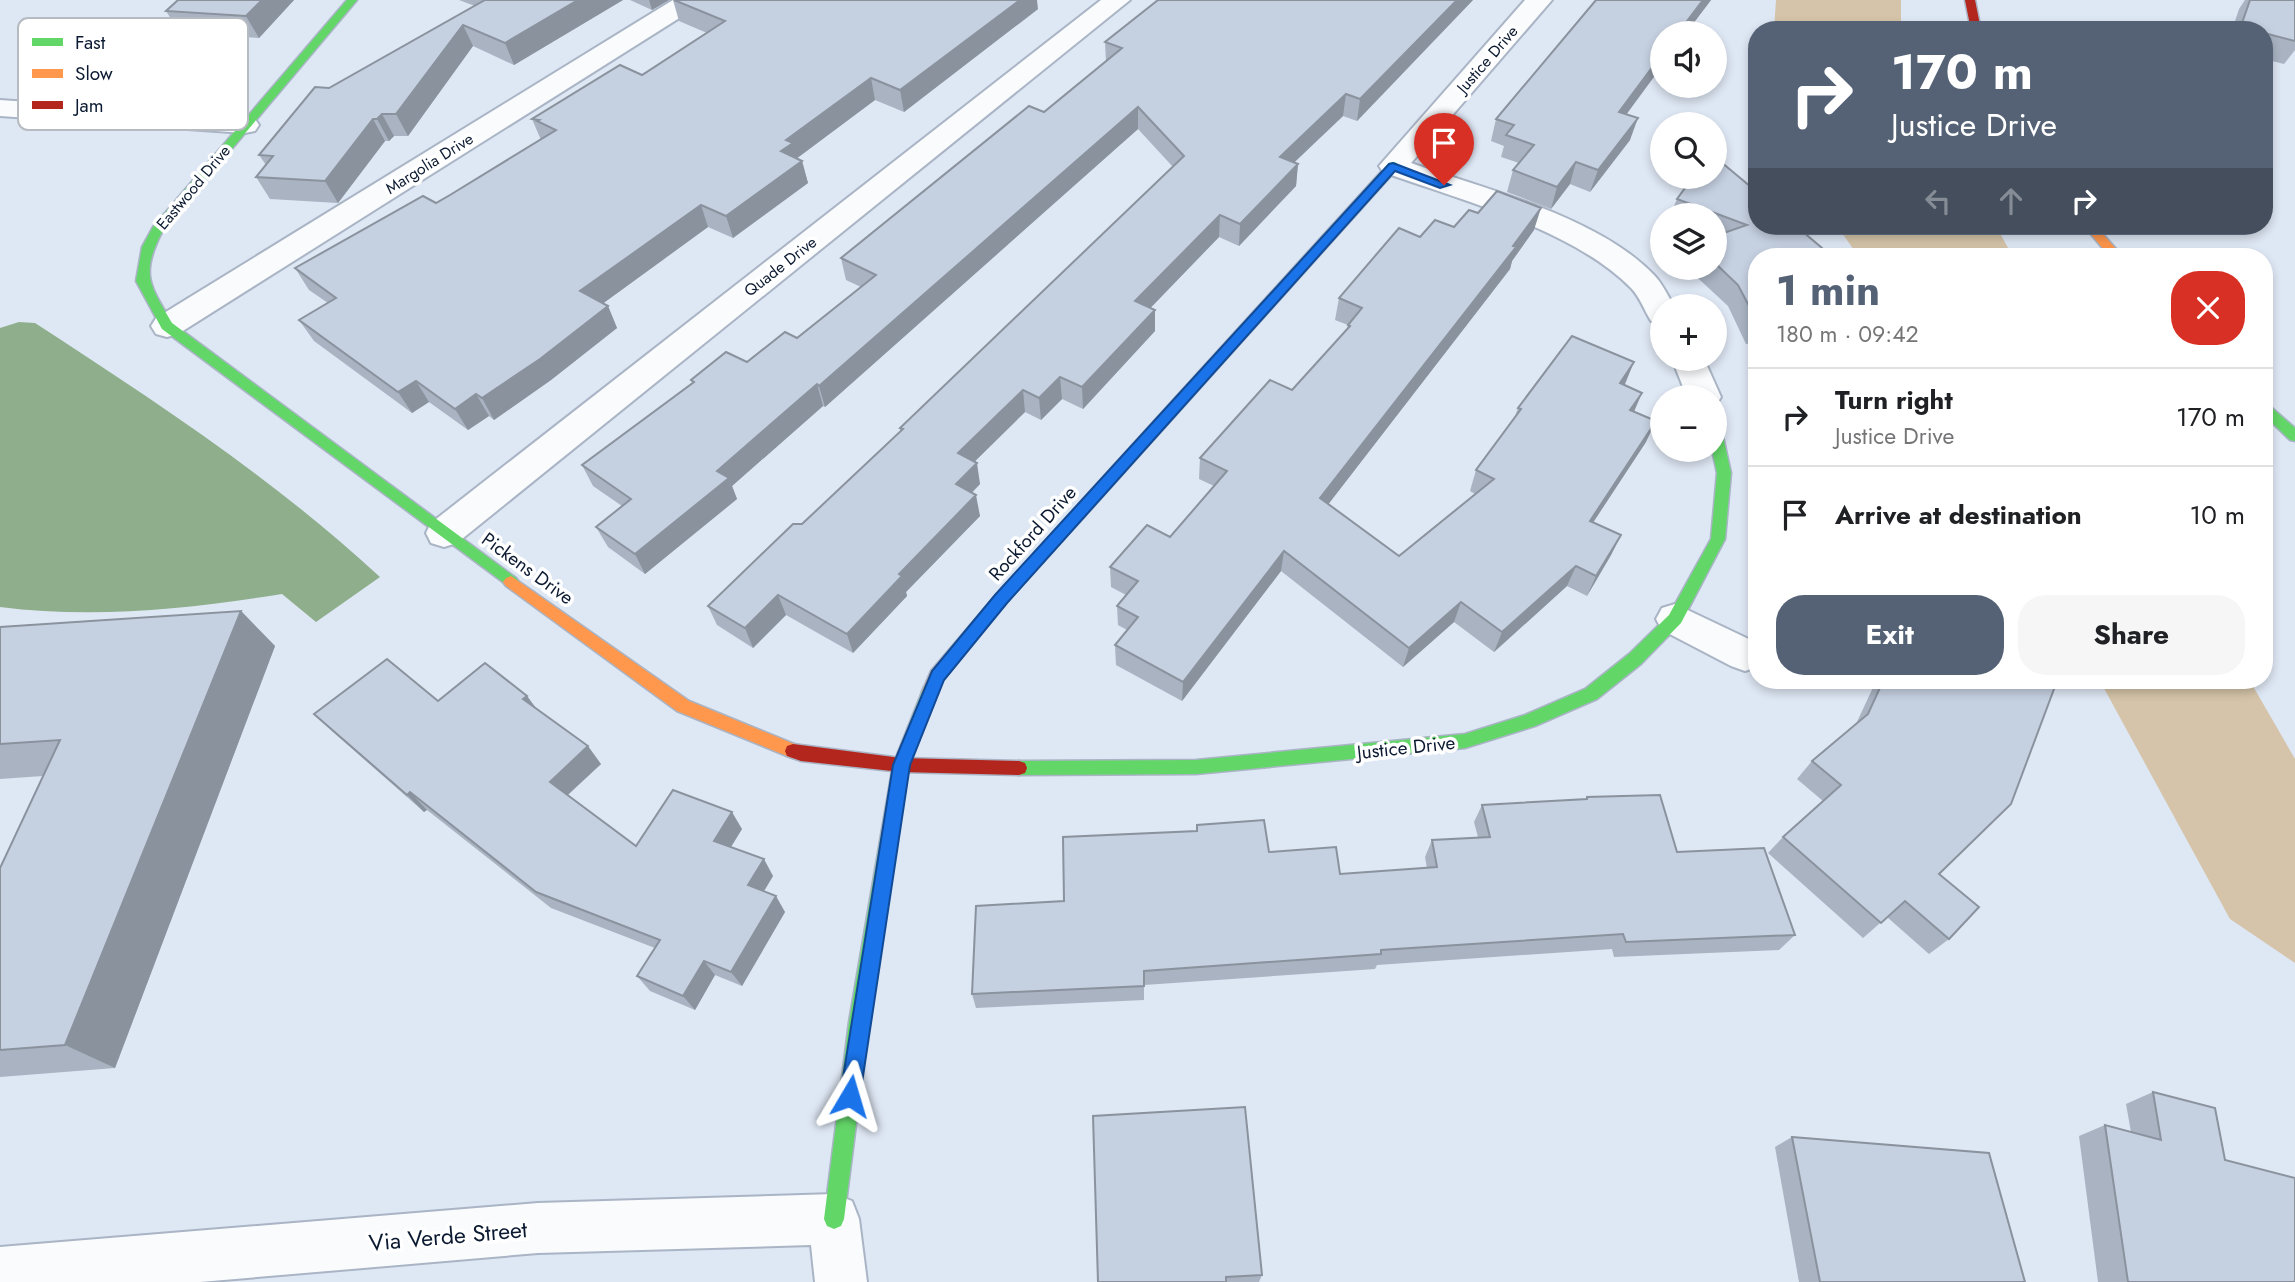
<!DOCTYPE html>
<meta charset="utf-8">
<style>
:root{--surface:#fff;--page:#f6f6f6;--text:#202124;--muted:#757577;--line:#e0e0e0;--accent:#556275}
body{margin:0;font-family:Jost,sans-serif;background:var(--page);color:var(--text);height:100vh;display:flex;flex-direction:column;font-size:26px;white-space:nowrap}
*{box-sizing:border-box;margin:0}
p{font-size:23px;color:var(--muted)}
.icon{flex:none;width:38px;height:38px;fill:none;stroke:currentColor;stroke-width:2;stroke-linecap:round;stroke-linejoin:round}
.map{position:relative;flex:1;overflow:hidden}
.side{position:absolute;left:1748px;top:248px;width:525px;height:441px;display:flex;flex-direction:column;background:var(--surface);border-radius:28px;box-shadow:0 4px 10px #0003}
.side>*{flex:none}
.top-card{position:absolute;left:1748px;top:21px;width:525px;height:214px;border-radius:28px;box-shadow:0 4px 10px #0003;background:#556275;color:#fff;overflow:hidden}
.fabs{position:absolute;left:1650px;top:21px;display:grid;gap:14px}
.fabs a{display:grid;place-items:center;width:77px;height:77px;border-radius:50%;background:var(--surface);box-shadow:0 4px 10px #0003;font-size:35px}
.pin{position:absolute;display:grid;place-items:center;width:60px;height:60px;color:#fff;margin:-72px -30px;border-radius:50% 50% 50% 0;rotate:-45deg;box-shadow:0 0 7px #0007}
.pin .icon{rotate:45deg}
.me{position:absolute;width:77px;margin:-38px;rotate:7deg;stroke-linejoin:round;filter:drop-shadow(0 0 5px #0008)}
.turn{display:flex;align-items:center;gap:24px;height:147px;padding:0 28px;font-size:32px}
.turn .icon{width:91px;height:91px;stroke-width:2.5}
.turn b{display:block;font-size:49px;line-height:60px}
.lanes{display:flex;align-items:center;height:66px;padding:0 28px;background:#0003;justify-content:center;gap:35px;direction:ltr}
.lanes .off{opacity:.35}
.round{display:grid;place-items:center;flex:none;width:74px;height:74px;border-radius:28px;background:var(--page)}
.overview{display:flex;align-items:center;justify-content:space-between;height:119px;padding:0 28px}
h1{font-size:42px;font-weight:700;line-height:52px;color:var(--accent)}
.cta{display:flex;gap:14px;margin-top:auto;padding:14px 28px}
.cta a{flex:1;height:80px;border-radius:28px;background:var(--accent);color:#fff;font-size:28px;font-weight:700;line-height:80px;text-align:center}
.cta a+a{background:var(--page);color:var(--text)}
ul{padding:0;list-style:none}
li{display:flex;align-items:center;gap:21px;height:98px;padding:0 28px;border-top:2px solid var(--line)}
li div{flex:1}
li b{display:block;font-size:26px}
li em{font-style:normal}
.map>svg:first-child{display:block}
.forest{fill:#d5c4a9}
.water{fill:#8eae8c}
.lines{fill:none;stroke-linecap:round;stroke-linejoin:round}
.street-casing{stroke:#a9b4c5;stroke-width:4}
.fast-casing{stroke:#a9b4c5;stroke-width:3}
.slow-casing{stroke:#a9b4c5;stroke-width:3}
.jam-casing{stroke:#a9b4c5;stroke-width:3}
.street{fill:#fafbfd;fill-rule:evenodd}
.fast{fill:#63d668;fill-rule:evenodd}
.slow{fill:#ff974d;fill-rule:evenodd}
.jam{fill:#b3261e;fill-rule:evenodd}
.wall{fill:#a9b3c2}
.shaded-wall{fill:#8a929e}
.building{fill:#c5d0e1;stroke:#8a929e;stroke-width:2}
.route{fill:#1a73e8;stroke:#114b97;stroke-width:2}
.labels{text-anchor:middle;stroke-width:7;stroke-linejoin:round;paint-order:stroke}
.far-street-label{font-size:16px;fill:#0b1a31;stroke:#fff}
.street-label{font-size:19px;fill:#0b1a31;stroke:#fff}
.near-street-label{font-size:23px;fill:#0b1a31;stroke:#fff}
.key{fill:#fff;stroke:#b6bac1;stroke-width:2}
.key-label{font-size:19px;fill:#0b1a31}
</style>
<div class="map">
<svg width="2295" height="1282" viewBox="0 0 2295 1282">
<rect width="100%" height="100%" fill="#dee7f4"/>
<g class="forest">
<polygon points="1776,0 1901,0 1901,30 1774,30"/>
<polygon points="1837,226 1996,226 2013,257 1859,257"/>
<polygon points="2100,681 2250,681 2295,759 2295,963 2230,919"/>
</g>
<path class="water" d="M 19,322 L 35,323 C 155,401 274,479 380,577 L 316,622 L 282,594 C 189,609 94,619 0,607 L 0,328 Z"/>
<g class="lines">
<defs>
<g id="street">
<polygon points="673,0 704,0 700,5 178,334 167,337 156,334 151,326 156,318"/>
<polygon points="1101,0 1130,0 457,543 444,547 431,543 426,533 431,523"/>
<path d="M 1525,0 L 1552,0 L 1411,163 C 1485,189 1599,217 1654,275 C 1662,283 1668,296 1674,306 L 1662,306 L 1662,323 L 1651,321 C 1644,310 1640,297 1631,288 C 1573,229 1460,200 1383,172 L 1379,166 Z"/>
<polygon points="0,100 245,117 255,119 259,125 255,131 245,133 0,116"/>
<polygon points="1672,359 1704,359 1721,397 1716,405 1715,397 1687,397"/>
<polygon points="1675,604 1757,643 1757,667 1745,671 1731,666 1662,630 1656,619 1662,608"/>
<polygon points="834,1194 852,1201 859,1219 867,1282 815,1282 811,1245 538,1253 200,1282 0,1282 0,1247 538,1203"/>
</g>
<g id="fast">
<path d="M 347,0 L 357,0 L 162,232 C 140,275 150,285 172,323 L 516,578 L 519,582 L 516,586 L 511,588 L 162,329 L 136,281 L 142,247 L 153,227 Z"/>
<polygon points="1393,162 1397,163 1397,169 1084,517 1074,517 1072,513 1074,509 1389,163"/>
<polygon points="2264,401 2295,428 2295,441 2290,440 2264,415"/>
<polygon points="1715,427 1722,432 1731,473 1725,539 1681,623 1641,664 1597,699 1535,726 1465,748 1196,774 1019,775 1013,773 1011,768 1013,763 1019,761 1196,760 1465,734 1525,715 1585,689 1629,654 1669,615 1711,539 1717,473 1712,450 1715,450"/>
<polygon points="930,685 936,687 938,692 909,765 869,1022 844,1219 841,1226 834,1229 827,1226 824,1219 849,1022 893,765 922,692 924,687"/>
</g>
<g id="slow">
<polygon points="2084,226 2096,226 2123,257 2110,257"/>
<polygon points="1079,507 1086,513 1084,517 1006,603 943,680 936,697 930,699 924,697 922,692 931,671 996,595 1074,509"/>
<polygon points="511,576 689,701 799,746 801,751 799,756 793,758 787,756 677,711 506,586 503,582 506,578"/>
</g>
<g id="jam">
<polygon points="1965,0 1975,0 1981,30 1971,30"/>
<polygon points="793,744 901,758 1019,761 1025,763 1027,768 1025,773 1019,775 901,772 801,761 787,756 785,751 787,746"/>
</g>
</defs>
<use href="#street" class="street-casing"/>
<use href="#fast" class="fast-casing"/>
<use href="#slow" class="slow-casing"/>
<use href="#jam" class="jam-casing"/>
<use href="#street" class="street"/>
<use href="#fast" class="fast"/>
<use href="#slow" class="slow"/>
<use href="#jam" class="jam"/>
</g>
<g class="wall">
<polygon points="294,0 259,38 180,33 166,11"/>
<polygon points="459,0 623,0 514,65 473,46 408,136 394,136 389,141 385,141 338,203 270,199 256,177 266,165 259,155 329,88 475,6"/>
<polygon points="630,0 669,0 652,10"/>
<polygon points="673,0 1038,9 904,112 875,100 797,158 802,161 808,183 733,238 708,227 603,303 608,306 617,328 551,380 494,420 489,416 468,430 429,402 412,413 314,341 299,320 328,303 309,290 295,268 436,203 450,195 541,140 532,119 642,75 707,33 679,21"/>
<polygon points="1473,0 1357,121 1343,116 1294,162 1298,164 1296,186 1239,246 1219,237 1150,308 1155,310 1155,331 1083,409 1062,399 1041,420 1025,412 974,462 980,484 972,493 980,516 906,592 907,596 853,653 786,615 753,648 717,625 708,606 802,524 901,432 900,428 1173,167 1138,129 825,407 823,406 732,486 737,499 645,574 608,547 596,527 622,506 593,486 582,465 692,383 691,380 747,362 797,338 861,287 846,280 841,258 1044,112 1106,62 1105,42"/>
<polygon points="1596,0 1711,0 1686,33 1662,33 1626,114 1630,140 1590,192 1570,184 1551,209 1507,192 1513,170 1519,163 1501,157 1504,146 1491,141 1496,119"/>
<polygon points="2245,0 2295,0 2295,50 2284,64 2264,59 2264,30 2232,30 2239,9"/>
<polygon points="1757,192 1757,343 1746,344 1728,306 1687,268 1715,268 1715,215 1670,215 1677,199"/>
<polygon points="1478,213 1534,230 1512,261 1510,269 1328,504 1399,556 1475,494 1470,491 1476,470 1514,419 1518,408 1624,385 1646,442 1593,522 1621,535 1611,555 1587,596 1567,586 1494,652 1454,622 1403,667 1281,571 1182,701 1116,665 1115,645 1127,630 1118,625 1117,606 1126,595 1111,587 1110,567 1170,537 1214,486 1199,479 1200,458 1292,390 1347,329 1348,325 1335,320 1339,298 1420,237 1454,227"/>
<polygon points="241,611 275,646 115,1068 0,1077 0,868 43,776 0,779 0,627"/>
<polygon points="1876,681 2057,681 1939,874 1949,939 1929,954 1887,917 1863,938 1768,853 1783,837 1823,801 1797,779 1812,761 1856,724"/>
<polygon points="527,696 536,708 601,764 568,795 636,846 742,829 731,847 773,876 764,891 785,912 742,986 715,975 695,1010 650,991 637,976 655,948 551,908 427,810 424,812 333,732 314,714 438,701"/>
<polygon points="1587,797 1677,852 1795,935 1779,950 1614,957 1612,949 1377,965 1375,969 1144,985 1144,1000 976,1008 972,994 1064,901 1196,831 1197,825 1269,852 1340,874 1427,868 1425,857 1432,840 1478,837 1474,822 1482,805 1585,799"/>
<polygon points="2153,1092 2225,1160 2295,1282 2098,1282 2079,1136 2105,1125 2131,1132 2126,1104"/>
<polygon points="1792,1137 2025,1282 1799,1282 1775,1147"/>
<polygon points="1262,1275 1259,1282 1098,1282"/>
</g>
<g class="shaded-wall">
<polygon points="262,0 294,0 259,38 246,16"/>
<polygon points="578,0 623,0 514,65 505,43"/>
<polygon points="649,0 669,0 652,10"/>
<polygon points="1020,0 1037,0 1038,9 904,112 900,90"/>
<polygon points="1457,0 1473,0 1357,121 1360,99"/>
<polygon points="1703,0 1711,0 1686,33 1678,33"/>
<polygon points="463,25 473,46 408,136 396,114"/>
<polygon points="1662,54 1662,66 1612,134 1619,112"/>
<polygon points="871,78 875,100 796,159 802,161 808,183 733,238 726,216 781,151 786,140"/>
<polygon points="1346,94 1343,116 1278,178 1280,157"/>
<polygon points="1138,107 1138,129 825,407 819,386"/>
<polygon points="382,114 394,136 389,141 377,119"/>
<polygon points="1638,118 1630,140 1590,192 1598,170"/>
<polygon points="373,119 385,141 338,203 325,181"/>
<polygon points="1576,162 1570,184 1551,209 1557,187"/>
<polygon points="1298,164 1296,186 1239,246 1240,224"/>
<polygon points="701,205 708,227 590,313 580,291"/>
<polygon points="1541,208 1534,230 1512,261 1510,269 1317,519 1320,498"/>
<polygon points="1220,215 1219,237 1136,323 1135,301"/>
<polygon points="608,306 617,328 551,380 494,420 482,398"/>
<polygon points="1155,310 1155,331 1083,409 1082,387"/>
<polygon points="1634,362 1625,384 1611,404 1620,383"/>
<polygon points="1060,377 1062,399 1041,420 1039,398"/>
<polygon points="416,381 429,402 412,413 398,392"/>
<polygon points="817,384 823,406 732,486 737,499 645,574 635,554 717,471"/>
<polygon points="1023,390 1025,412 962,474 958,453"/>
<polygon points="1642,393 1633,414 1630,410"/>
<polygon points="476,394 489,416 468,430 455,409"/>
<polygon points="1656,421 1646,442 1581,541 1590,521"/>
<polygon points="977,463 980,484 959,505 956,484"/>
<polygon points="976,495 980,516 906,592 907,596 853,653 847,634 899,574"/>
<polygon points="1621,535 1611,555 1587,596 1596,576"/>
<polygon points="1284,551 1281,571 1182,701 1183,682"/>
<polygon points="1576,566 1567,586 1494,652 1502,632"/>
<polygon points="778,595 786,615 753,648 745,628"/>
<polygon points="1461,602 1454,622 1403,667 1409,648"/>
<polygon points="241,611 275,646 115,1068 65,1045"/>
<polygon points="527,696 540,714 523,699"/>
<polygon points="588,746 601,764 563,799 550,782"/>
<polygon points="410,792 427,810 424,812 407,795"/>
<polygon points="732,812 742,829 724,858 714,841"/>
<polygon points="764,859 773,876 758,901 748,885"/>
<polygon points="776,896 785,912 742,986 731,972"/>
<polygon points="704,961 715,975 695,1010 683,996"/>
</g>
<g class="building">
<polygon points="178,0 262,0 246,16 166,11"/>
<polygon points="485,0 578,0 505,43 463,25 396,114 382,114 377,119 373,119 325,181 256,177 273,156 259,155 315,87 329,88"/>
<polygon points="674,0 1020,0 900,90 871,78 786,140 793,143 781,151 802,161 726,216 701,205 580,291 608,306 540,359 482,398 476,394 455,409 416,381 398,392 299,320 336,298 295,268 423,196 436,203 450,195 556,130 537,121 539,120 532,119 620,65 642,75 725,21"/>
<polygon points="1158,0 1457,0 1360,99 1346,94 1280,157 1298,164 1240,224 1220,215 1135,301 1155,310 1082,387 1060,377 1039,398 1023,390 958,453 977,463 956,484 976,495 899,574 902,576 847,634 778,595 745,628 708,606 793,524 802,524 903,429 900,428 1184,156 1138,107 819,386 817,384 717,471 729,478 635,554 596,527 631,499 582,465 694,382 691,380 726,352 747,362 785,332 797,338 876,275 841,258 1029,106 1044,112 1122,48 1105,42"/>
<polygon points="1596,0 1703,0 1678,33 1662,33 1662,54 1619,112 1638,118 1598,170 1576,162 1557,187 1513,170 1534,145 1506,135 1514,125 1496,119"/>
<polygon points="2250,0 2295,0 2295,41 2264,33 2264,30 2254,30 2241,26"/>
<polygon points="1715,157 1757,192 1757,226 1796,226 1822,248 1828,257 1757,257 1757,321 1738,285 1715,263 1715,236 1747,225 1677,199 1693,177 1715,177"/>
<polygon points="1497,191 1541,208 1513,246 1516,247 1320,498 1399,556 1494,479 1476,470 1521,409 1518,408 1572,336 1634,362 1620,383 1642,393 1630,410 1656,421 1590,521 1621,535 1596,576 1576,566 1502,632 1461,602 1409,648 1284,551 1183,682 1115,645 1138,617 1117,606 1138,581 1110,567 1147,525 1170,537 1227,471 1200,458 1270,380 1292,390 1350,326 1348,325 1362,308 1339,298 1399,228 1420,237 1435,220 1454,227 1469,210 1478,213"/>
<polygon points="241,611 65,1045 0,1050 0,868 60,740 0,744 0,627"/>
<polygon points="387,659 438,701 485,663 527,696 523,699 588,746 550,782 636,846 673,790 732,812 714,841 764,859 748,885 776,896 731,972 704,961 683,996 637,976 660,940 536,892 410,792 407,795 314,714"/>
<polygon points="1883,681 2057,681 2011,804 1939,874 1979,907 1949,939 1905,901 1881,923 1783,837 1841,785 1812,761 1868,714"/>
<polygon points="1660,795 1677,852 1764,848 1795,935 1626,942 1623,934 1381,950 1381,954 1144,971 1144,986 972,994 976,906 1064,901 1063,837 1197,831 1197,825 1264,820 1269,852 1336,847 1340,874 1437,867 1432,840 1490,837 1482,805 1587,799 1587,797"/>
<polygon points="2153,1092 2215,1108 2225,1160 2295,1178 2295,1282 2128,1282 2105,1125 2161,1140"/>
<polygon points="1245,1107 1262,1275 1226,1277 1226,1282 1098,1282 1093,1116"/>
<polygon points="1792,1137 1989,1153 2025,1282 1820,1282"/>
</g>
<polygon class="route" points="1393,163 1450,185 1440,188 1395,171 1007,603 944,680 910,765 860,1096 857,1103 850,1106 843,1103 840,1096 893,765 932,671 995,595 1389,164"/>
<g class="labels">
<g class="far-street-label">
<text transform="translate(1487 59) rotate(-49)" y="6">Justice Drive</text>
<text transform="translate(429 163) rotate(-32)" y="6">Margolia Drive</text>
<text transform="translate(193 187) rotate(-50)" y="6">Eastwood Drive</text>
<text transform="translate(780 266) rotate(-38)" y="6">Quade Drive</text>
</g>
<g class="street-label">
<text transform="translate(1032 533) rotate(-48)" y="7">Rockford Drive</text>
<text transform="translate(528 568) rotate(36)" y="7">Pickens Drive</text>
<text transform="translate(1406 747) rotate(-6)" y="7">Justice Drive</text>
</g>
<g class="near-street-label">
<text transform="translate(448 1236) rotate(-5)" y="8">Via Verde Street</text>
</g>
</g>
<rect x="18" y="18" width="230" height="112" rx="10" class="key"/>
<rect x="32" y="38" width="31" height="8" fill="#63d668"/>
<rect x="32" y="69" width="31" height="9" fill="#ff974d"/>
<rect x="32" y="101" width="31" height="8" fill="#b3261e"/>
<g class="key-label">
<text x="75" y="49">Fast</text>
<text x="75" y="80">Slow</text>
<text x="75" y="112">Jam</text>
</g>
</svg>
<div class="fabs">
<a><svg class="icon" aria-label="sound" viewBox="0 0 24 24"><path d="M4 9h4l5-4v14l-5-4H4zM17 9q2 3 0 6"/></svg></a>
<a><svg class="icon" aria-label="search" viewBox="0 0 24 24"><circle cx="10" cy="10" r="6"/><path d="M15 15l6 6"/></svg></a>
<a><svg class="icon" aria-label="layers" viewBox="0 0 24 24"><path d="M12 4l9 5-9 5-9-5zM3 14l9 5 9-5"/></svg></a>
<a>+</a>
<a>−</a>
</div>
<div class="pin" style="left:1444px;top:185px;background:#d93025"><svg class="icon" aria-label="arrive" viewBox="0 0 24 24"><path d="M6 21V4h12l-3 4 3 4H6"/></svg></div>
<svg class="me" style="left:850px;top:1096px" viewBox="-20 -20 40 40"><path d="M0-17L14 15 0 8-14 15z" fill="#1a73e8" stroke="#fff" stroke-width="4"/></svg>
<div class="top-card">
<div class="turn"><svg class="icon" aria-label="right" viewBox="0 0 24 24"><path d="M7 20v-9h11M14 6l5 5-5 5"/></svg><div><b>170 m</b>Justice Drive</div></div>
<div class="lanes"><svg class="icon off" aria-label="left" viewBox="0 0 24 24"><path d="M17 20v-9H6M10 6l-5 5 5 5"/></svg><svg class="icon off" aria-label="ahead" viewBox="0 0 24 24"><path d="M12 20V5M6 11l6-6 6 6"/></svg><svg class="icon" aria-label="right" viewBox="0 0 24 24"><path d="M7 20v-9h11M14 6l5 5-5 5"/></svg></div>
</div>
<section class="side">
<div class="overview"><div><h1>1 min</h1><p>180 m · 09:42</p></div><a class="round" style="background:#d93025;color:#fff"><svg class="icon" aria-label="close" viewBox="0 0 24 24"><path d="M6 6l12 12M18 6L6 18"/></svg></a></div>
<ul>
<li><svg class="icon" aria-label="right" viewBox="0 0 24 24"><path d="M7 20v-9h11M14 6l5 5-5 5"/></svg><div><b>Turn right</b><p>Justice Drive</p></div><em>170 m</em></li>
<li><svg class="icon" aria-label="arrive" viewBox="0 0 24 24"><path d="M6 21V4h12l-3 4 3 4H6"/></svg><div><b>Arrive at destination</b></div><em>10 m</em></li>
</ul>
<div class="cta"><a>Exit</a><a>Share</a></div>
</section>
</div>
